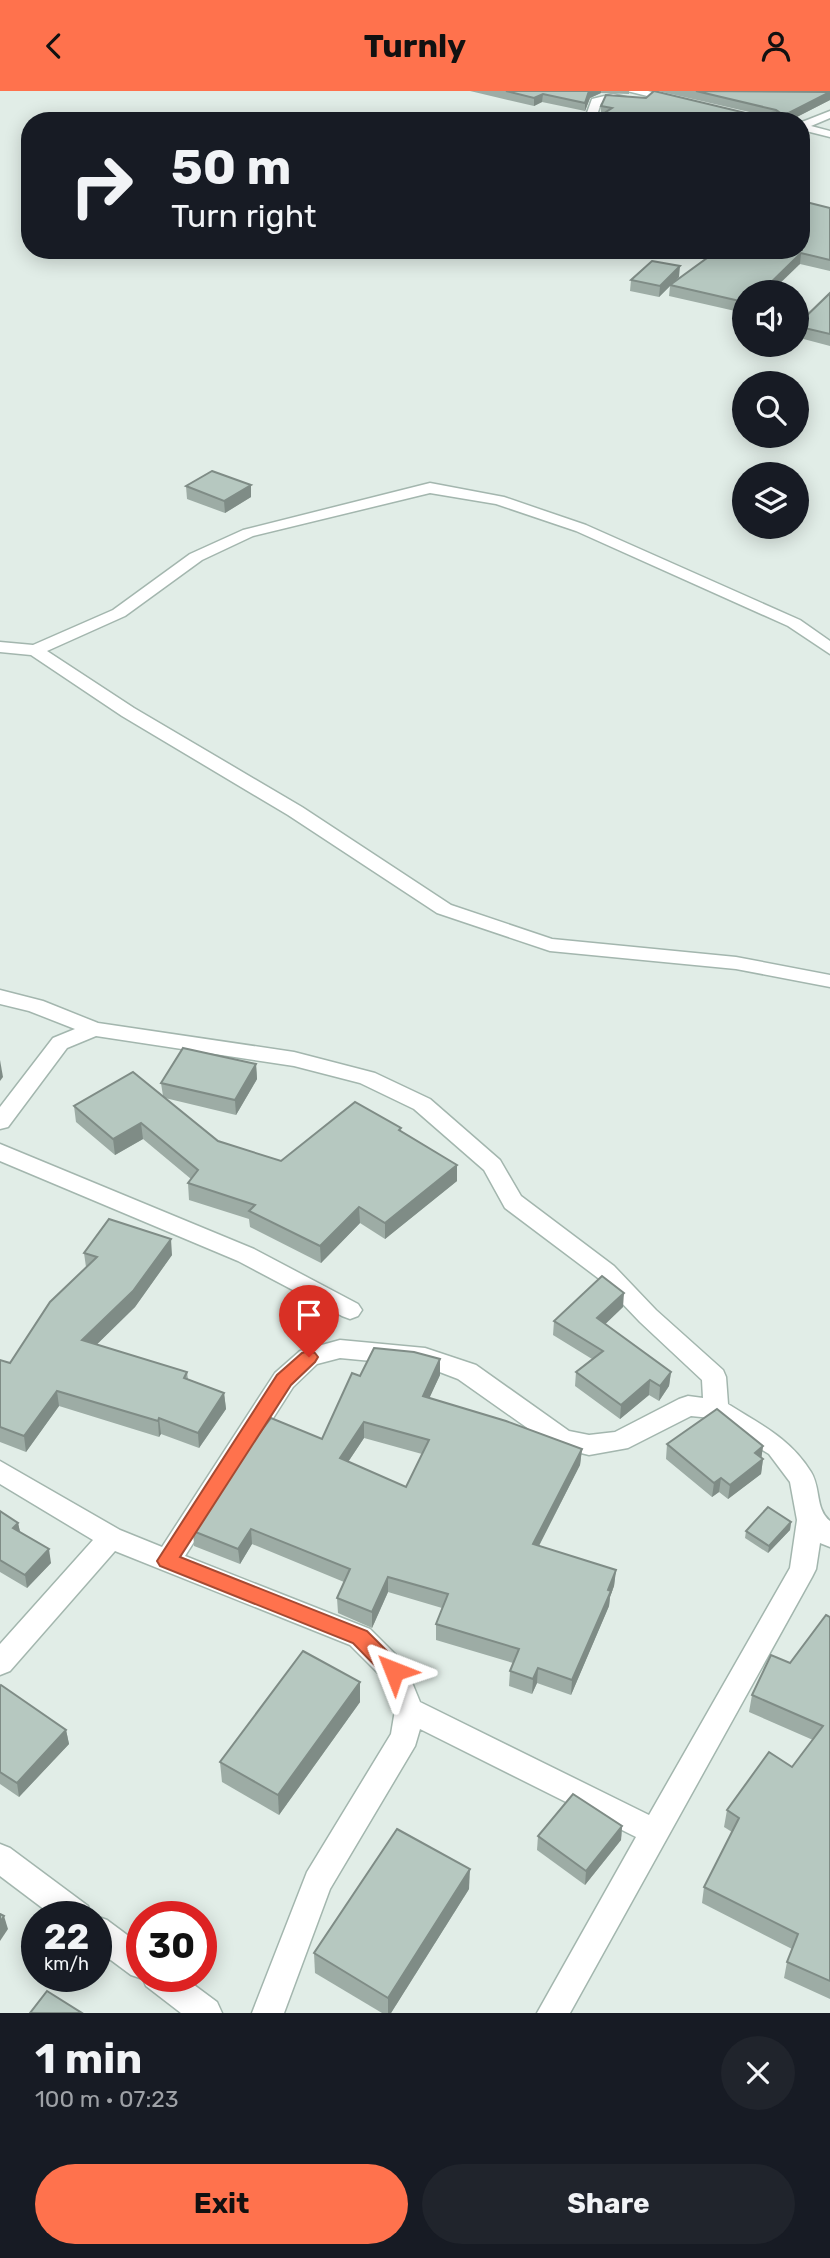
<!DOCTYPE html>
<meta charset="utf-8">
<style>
:root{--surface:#171b24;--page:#20242c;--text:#f1f3f6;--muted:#9ea1a6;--accent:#ff724d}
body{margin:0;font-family:Rubik,sans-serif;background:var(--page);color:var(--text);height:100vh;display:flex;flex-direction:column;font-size:26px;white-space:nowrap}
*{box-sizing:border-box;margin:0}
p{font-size:23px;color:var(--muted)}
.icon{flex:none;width:38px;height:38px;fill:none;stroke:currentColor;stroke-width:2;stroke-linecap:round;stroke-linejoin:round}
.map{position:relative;height:1922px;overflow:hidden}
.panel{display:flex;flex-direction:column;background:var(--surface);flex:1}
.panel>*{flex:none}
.hud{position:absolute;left:21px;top:21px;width:789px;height:147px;border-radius:28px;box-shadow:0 4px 18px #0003;background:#171b24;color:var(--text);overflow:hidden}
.buttons{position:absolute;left:732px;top:189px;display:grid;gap:14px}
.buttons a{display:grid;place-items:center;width:77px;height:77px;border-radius:50%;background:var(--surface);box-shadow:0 4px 18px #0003;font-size:35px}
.speed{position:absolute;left:21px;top:1810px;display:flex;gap:14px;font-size:35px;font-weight:700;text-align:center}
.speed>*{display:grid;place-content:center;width:91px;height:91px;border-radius:50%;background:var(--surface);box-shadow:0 4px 18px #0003;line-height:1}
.speed small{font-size:18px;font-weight:400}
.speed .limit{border:10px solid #d22;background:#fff;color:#111}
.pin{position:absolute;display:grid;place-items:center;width:60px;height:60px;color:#fff;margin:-72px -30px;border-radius:50% 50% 50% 0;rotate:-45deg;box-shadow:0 0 7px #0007}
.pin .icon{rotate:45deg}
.me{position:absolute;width:77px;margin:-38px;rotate:315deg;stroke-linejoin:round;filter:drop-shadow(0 0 5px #0008)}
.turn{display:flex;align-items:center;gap:24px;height:147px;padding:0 35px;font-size:32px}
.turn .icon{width:91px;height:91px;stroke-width:2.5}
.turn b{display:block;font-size:49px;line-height:60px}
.round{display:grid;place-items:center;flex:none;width:74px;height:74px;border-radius:37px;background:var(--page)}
.headline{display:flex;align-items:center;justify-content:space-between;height:119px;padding:0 35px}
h1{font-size:42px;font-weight:700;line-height:52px}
.button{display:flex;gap:14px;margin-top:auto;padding:14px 35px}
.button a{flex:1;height:80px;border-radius:42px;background:var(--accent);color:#111;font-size:28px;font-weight:700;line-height:80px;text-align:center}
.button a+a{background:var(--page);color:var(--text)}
header{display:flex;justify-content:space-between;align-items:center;height:91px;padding:0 35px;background:var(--accent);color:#111;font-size:32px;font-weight:700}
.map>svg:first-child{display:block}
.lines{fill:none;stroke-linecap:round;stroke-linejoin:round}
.minor-casing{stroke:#a3b6ae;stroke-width:3}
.minor{fill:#fff;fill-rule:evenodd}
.wall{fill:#9daca5;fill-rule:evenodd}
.shaded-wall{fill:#7f8c86}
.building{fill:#b6c8c0;stroke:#7f8c86;stroke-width:2;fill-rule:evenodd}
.route{fill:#ff724d;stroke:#a64a32;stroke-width:2}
</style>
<header><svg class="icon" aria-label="back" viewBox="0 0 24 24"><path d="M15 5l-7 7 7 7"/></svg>Turnly<svg class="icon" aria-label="person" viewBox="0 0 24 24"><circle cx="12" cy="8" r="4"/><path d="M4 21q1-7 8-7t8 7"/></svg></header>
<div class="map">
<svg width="830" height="1922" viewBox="0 0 830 1922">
<rect width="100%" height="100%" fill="#e1ede7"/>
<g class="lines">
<defs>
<g id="minor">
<polygon points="627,0 648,0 681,9 676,12"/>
<path d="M 613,3 L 637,9 C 629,15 612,9 601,12 L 595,30 L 584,30 L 592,8 Z"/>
<polygon points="830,20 830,27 811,35 830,40 830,46 802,39 802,31"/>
<polygon points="430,392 504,406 586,434 800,529 830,550 830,563 788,535 576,440 496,413 430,402 253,445 202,469 125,525 47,560 134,617 302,716 451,814 552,848 736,866 830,884 830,896 736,878 550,860 437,822 288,724 122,625 31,564 0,561 0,551 33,554 113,519 190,463 243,439"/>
<path d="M 0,899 L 43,910 L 98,932 L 294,961 L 375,982 L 430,1008 L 500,1069 L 521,1105 L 614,1175 L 656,1219 L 723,1279 L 726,1286 L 728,1313 C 761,1334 790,1347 811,1381 C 821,1397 815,1418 830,1430 L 830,1456 L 820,1452 L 816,1478 L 812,1486 L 570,1922 L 537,1922 L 636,1746 L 420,1638 L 415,1655 L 330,1798 L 284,1922 L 252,1922 L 307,1781 L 391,1643 L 395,1619 L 383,1587 L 350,1554 L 115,1460 L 10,1580 L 0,1584 L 0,1553 L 93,1449 L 0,1393 L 0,1370 L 120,1439 L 162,1456 L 275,1282 L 300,1260 L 340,1249 L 425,1257 L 476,1274 L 569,1340 L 589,1344 L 615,1341 L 679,1308 L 688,1305 L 703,1307 L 702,1289 L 640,1231 L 598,1187 L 505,1117 L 484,1079 L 414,1018 L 360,992 L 294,975 L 96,945 L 67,957 L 8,1036 L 0,1038 L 0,1016 L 53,947 L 75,938 L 29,920 L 0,913 ZM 340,1267 L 424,1275 L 458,1288 L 553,1355 L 589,1364 L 628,1357 L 691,1325 L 711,1327 L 769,1363 L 790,1391 L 797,1429 L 790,1477 L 649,1724 L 420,1611 L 404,1572 L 370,1538 L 185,1465 L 293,1296 L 317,1273 Z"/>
<polygon points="0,1053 254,1158 358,1213 362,1219 358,1225 350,1228 342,1225 238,1170 0,1070"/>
<polygon points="0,1753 10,1757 88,1815 92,1825 53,1825 0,1785"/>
<polygon points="95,1825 96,1825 107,1829 142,1855 142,1885 182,1885 217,1911 222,1922 181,1922 146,1895 143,1888 131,1884 96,1858"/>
</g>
</defs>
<use href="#minor" class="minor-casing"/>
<use href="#minor" class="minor"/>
</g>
<g class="wall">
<polygon points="470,0 629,0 629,3 601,2 590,7 585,20 542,11 534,15"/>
<polygon points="658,0 830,0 830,9 789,30 592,30 601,24 601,15 758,23"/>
<polygon points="830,117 830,180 800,173 744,201 744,222 669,205 670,195 659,206 630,200 631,189 679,186 674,191"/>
<polygon points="830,202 830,255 796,246 796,235"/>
<polygon points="251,394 251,406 225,422 187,408 186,395"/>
<polygon points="256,973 257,988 236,1024 165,1007 218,1050 281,1070 401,1040 457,1074 457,1090 385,1148 360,1132 321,1172 250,1136 249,1128 189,1109 188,1092 191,1088 143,1048 115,1064 76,1031 74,1015 163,1005 161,992"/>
<polygon points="84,1162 172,1164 135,1216 96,1254 187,1281 188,1288 224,1302 226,1318 199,1357 161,1343 159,1346 59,1315 26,1361 0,1351 0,1269 10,1272 86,1176"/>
<polygon points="623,1216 605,1233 671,1281 669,1295 659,1310 649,1304 620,1328 575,1295 576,1281 592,1268 553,1244 554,1230"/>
<path d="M 440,1284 L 429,1307 L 582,1358 L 580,1374 L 539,1455 L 616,1479 L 614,1495 L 610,1506 L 609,1515 L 571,1604 L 537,1592 L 532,1603 L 509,1595 L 510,1580 L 513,1572 L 436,1549 L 436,1533 L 442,1517 L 388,1501 L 372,1537 L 338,1522 L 337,1507 L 344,1491 L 252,1453 L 240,1473 L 194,1455 L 193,1440 L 322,1348 L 360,1285 ZM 364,1347 L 422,1363 L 406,1396 L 348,1371 Z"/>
<polygon points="667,1353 763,1355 761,1367 763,1368 761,1383 728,1408 719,1401 712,1406 666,1368"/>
<polygon points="0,1420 18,1432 20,1441 51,1472 27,1497 0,1481"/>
<polygon points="791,1431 790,1439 768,1462 745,1447 746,1440"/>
<polygon points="830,1526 830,1908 784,1887 787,1871 792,1858 702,1812 704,1796 732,1741 724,1736 727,1719 792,1676 813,1649 749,1621 752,1604 790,1572"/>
<polygon points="360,1591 360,1611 279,1724 222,1691 220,1671"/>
<polygon points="0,1595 66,1639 69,1653 19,1706 0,1693"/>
<polygon points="622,1735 621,1749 585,1794 537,1759 538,1745"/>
<polygon points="469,1798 391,1922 382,1922 315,1882 314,1862"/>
</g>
<g class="shaded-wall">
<polygon points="589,0 601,0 601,2 590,7 585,20 585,12"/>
<polygon points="830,1 830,9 789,30 773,30"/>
<polygon points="543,3 542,11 534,15 534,7"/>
<polygon points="801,162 800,173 771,201 761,201"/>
<polygon points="680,175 679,186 659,206 660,195"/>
<polygon points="251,394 251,406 225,422 224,410"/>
<polygon points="0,969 3,986 0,990"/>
<polygon points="256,973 257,988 236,1024 235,1009"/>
<polygon points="141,1032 143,1048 115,1064 113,1048"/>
<polygon points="457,1074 457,1090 385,1148 385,1132"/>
<polygon points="359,1116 360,1132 321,1172 320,1155"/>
<polygon points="171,1148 172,1164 135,1216 85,1265 82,1249"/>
<polygon points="624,1202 623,1216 596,1242 597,1227"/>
<polygon points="440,1268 440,1284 423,1321 423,1305"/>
<polygon points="671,1281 669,1295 659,1310 660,1295"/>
<polygon points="650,1289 649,1304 620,1328 621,1314"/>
<polygon points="57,1300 59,1315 26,1361 24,1345"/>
<polygon points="224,1302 226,1318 199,1357 198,1342"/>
<polygon points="159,1327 161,1343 159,1346 158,1330"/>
<polygon points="364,1331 364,1347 340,1383 340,1367"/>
<polygon points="763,1355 761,1370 763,1368 761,1383 728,1408 730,1394 755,1362"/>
<polygon points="582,1358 580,1374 532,1468 533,1453"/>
<polygon points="721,1387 719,1401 712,1406 714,1392"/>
<polygon points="791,1431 790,1439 768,1462 769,1455"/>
<polygon points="18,1432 21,1445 13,1437"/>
<polygon points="251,1438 252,1453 240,1473 238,1458"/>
<polygon points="49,1458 51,1472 27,1497 25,1484"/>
<polygon points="616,1479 614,1495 610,1506 609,1515 571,1604 572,1589"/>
<polygon points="388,1486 388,1501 372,1537 372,1521"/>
<polygon points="538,1577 537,1592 532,1603 533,1588"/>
<polygon points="360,1591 360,1611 279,1724 278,1704"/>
<polygon points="66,1639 69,1653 19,1706 17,1692"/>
<polygon points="622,1735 621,1749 585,1794 586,1780"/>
<polygon points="470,1778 469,1798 391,1922 388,1922 388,1907"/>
<polygon points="4,1825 8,1838 0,1850 0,1831"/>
</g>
<g class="building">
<polygon points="506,0 589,0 585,12 543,3 534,7"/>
<polygon points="654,0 754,24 779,21 776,19 696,0 830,1 773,30 592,30 612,17 601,15 606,4 646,7"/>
<polygon points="248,24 275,30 238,30"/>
<polygon points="802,110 830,117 830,169 801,162 761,201 744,201 744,211 670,194 718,159 802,159"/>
<polygon points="652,170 680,175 660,195 631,189"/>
<polygon points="830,202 830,243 796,235"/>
<polygon points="212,380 251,394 224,410 186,395"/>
<polygon points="183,957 256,973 235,1009 161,992"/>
<polygon points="133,981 218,1050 281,1070 355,1011 401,1037 399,1039 457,1074 385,1132 359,1116 320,1155 249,1120 255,1114 188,1092 198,1079 141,1032 113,1048 74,1015"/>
<polygon points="109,1128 171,1148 133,1200 82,1249 187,1281 184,1287 224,1302 198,1342 159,1327 158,1330 57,1300 24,1345 0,1336 0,1269 10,1272 50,1211 97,1166 84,1162"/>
<polygon points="602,1185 624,1202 597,1227 671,1281 660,1295 650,1289 621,1314 576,1281 603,1260 554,1230"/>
<path d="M 374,1257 L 414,1261 L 440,1268 L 423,1305 L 506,1330 L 582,1358 L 533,1453 L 616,1479 L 608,1499 L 611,1500 L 572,1589 L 538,1577 L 533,1588 L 510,1580 L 519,1558 L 436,1533 L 448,1503 L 388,1486 L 372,1521 L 337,1507 L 350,1478 L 251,1438 L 238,1458 L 193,1440 L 233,1377 L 271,1327 L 322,1348 L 352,1282 L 360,1285 ZM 364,1331 L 429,1349 L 406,1396 L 340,1367 Z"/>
<polygon points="717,1318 763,1355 755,1362 763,1368 730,1394 721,1387 714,1392 667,1353"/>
<polygon points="768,1416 791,1431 769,1455 746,1440"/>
<polygon points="0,1420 18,1432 13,1437 49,1458 25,1484 0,1469"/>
<polygon points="826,1524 830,1526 830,1890 787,1871 798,1843 704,1796 739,1727 727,1719 769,1661 792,1676 823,1635 752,1604 771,1564 790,1572"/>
<polygon points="303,1560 360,1591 278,1704 220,1671"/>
<polygon points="1,1594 66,1639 17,1692 0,1681 0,1595"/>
<polygon points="573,1703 622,1735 586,1780 538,1745"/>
<polygon points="397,1738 470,1778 388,1907 314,1862"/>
<polygon points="0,1823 4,1825 0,1831"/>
<polygon points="47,1900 82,1922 30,1922"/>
</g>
<polygon class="route" points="309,1260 315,1262 318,1266 315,1271 291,1294 180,1466 367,1540 401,1574 404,1580 401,1586 394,1589 386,1586 353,1552 160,1475 157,1470 277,1284 302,1262"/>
</svg>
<div class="buttons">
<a><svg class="icon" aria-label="sound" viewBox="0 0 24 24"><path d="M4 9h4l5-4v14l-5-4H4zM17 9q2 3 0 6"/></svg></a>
<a><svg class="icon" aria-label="search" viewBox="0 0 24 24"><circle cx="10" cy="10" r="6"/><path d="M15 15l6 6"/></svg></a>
<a><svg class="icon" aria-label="layers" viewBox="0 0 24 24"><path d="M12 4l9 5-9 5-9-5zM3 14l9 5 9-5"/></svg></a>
</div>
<div class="speed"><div>22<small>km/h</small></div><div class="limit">30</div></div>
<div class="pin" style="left:309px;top:1266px;background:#d93025"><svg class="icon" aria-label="arrive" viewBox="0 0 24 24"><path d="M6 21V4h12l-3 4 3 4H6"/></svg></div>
<svg class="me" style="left:394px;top:1580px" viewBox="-20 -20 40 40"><path d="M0-17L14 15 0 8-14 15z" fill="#ff724d" stroke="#fff" stroke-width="4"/></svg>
<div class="hud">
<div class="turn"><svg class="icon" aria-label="right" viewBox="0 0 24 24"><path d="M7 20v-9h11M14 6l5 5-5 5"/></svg><div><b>50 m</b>Turn right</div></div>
</div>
</div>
<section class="panel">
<div class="headline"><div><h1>1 min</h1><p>100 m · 07:23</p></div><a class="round"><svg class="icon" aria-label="close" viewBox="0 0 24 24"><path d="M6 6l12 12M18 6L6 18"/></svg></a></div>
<div class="button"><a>Exit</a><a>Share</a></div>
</section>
